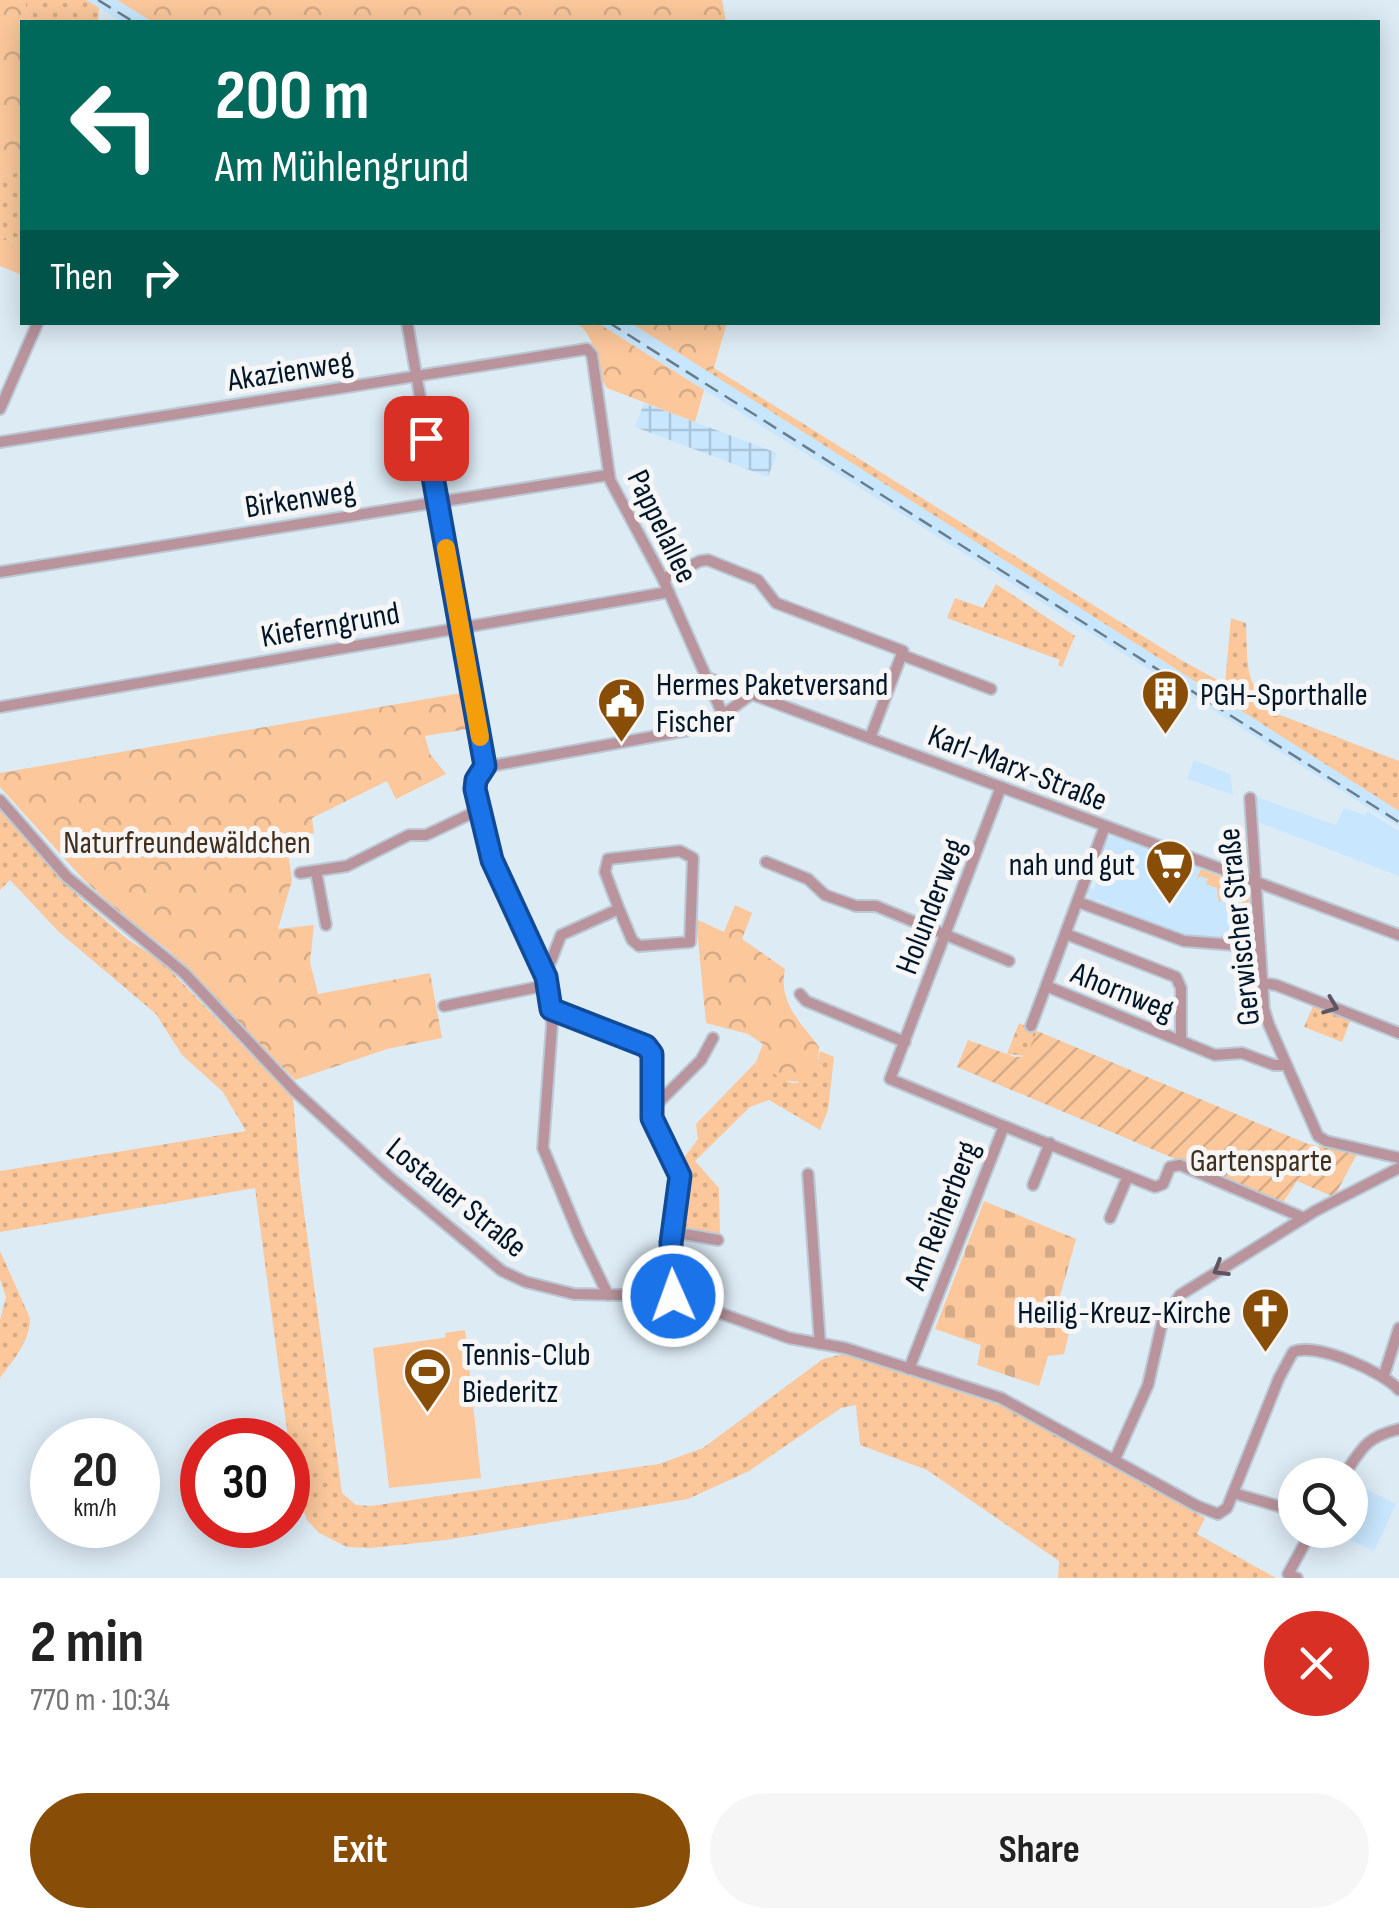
<!DOCTYPE html>
<meta charset="utf-8">
<style>
:root{--surface:#fff;--page:#f6f6f6;--text:#222;--muted:#767676;--accent:#884e07}
body{margin:0;font-family:"Sofia Sans Condensed",sans-serif;background:var(--page);color:var(--text);height:100vh;display:flex;flex-direction:column;font-size:38px;white-space:nowrap}
*{box-sizing:border-box;margin:0}
p{font-size:32px;color:var(--muted)}
.icon{flex:none;width:55px;height:55px;fill:none;stroke:currentColor;stroke-width:2;stroke-linecap:round;stroke-linejoin:round}
.map{position:relative;height:1578px;overflow:hidden}
.side{display:flex;flex-direction:column;background:var(--surface);flex:1}
.side>*{flex:none}
.top-card{position:absolute;left:20px;top:20px;width:1360px;height:305px;border-radius:0px;box-shadow:0 5px 25px #0003;background:#00695c;color:#fff;overflow:hidden}
.fabs{position:absolute;left:1278px;top:1458px;display:grid;gap:20px}
.fabs a{display:grid;place-items:center;width:90px;height:90px;border-radius:50%;background:var(--surface);box-shadow:0 5px 25px #0003;font-size:50px}
.speed{position:absolute;left:30px;top:1418px;display:flex;gap:20px;font-size:50px;font-weight:700;text-align:center}
.speed>*{display:grid;place-content:center;width:130px;height:130px;border-radius:50%;background:var(--surface);box-shadow:0 5px 25px #0003;line-height:1}
.speed small{font-size:25px;font-weight:400}
.speed .limit{border:15px solid #d22;background:#fff;color:#111}
.pin{position:absolute;display:grid;place-items:center;width:85px;height:85px;color:#fff;margin:-42px;border-radius:20px;box-shadow:0 5px 15px #0006}
.me{position:absolute;width:110px;margin:-55px;rotate:358deg;stroke-linejoin:round;filter:drop-shadow(0 0 8px #0008)}
.turn{display:flex;align-items:center;gap:35px;height:210px;padding:0 30px;font-size:45px}
.turn .icon{width:130px;height:130px;stroke-width:2.5}
.turn b{display:block;font-size:70px;line-height:85px}
.then{display:flex;align-items:center;height:95px;padding:0 30px;background:#0003;gap:20px;font-size:38px}
.round{display:grid;place-items:center;flex:none;width:105px;height:105px;border-radius:52px;background:var(--page)}
.overview{display:flex;align-items:center;justify-content:space-between;height:170px;padding:0 30px}
h1{font-size:60px;font-weight:700;line-height:75px}
.primary-button{display:flex;gap:20px;margin-top:auto;padding:20px 30px}
.primary-button a{flex:1;height:115px;border-radius:60px;background:var(--accent);color:#fff;font-size:40px;font-weight:700;line-height:115px;text-align:center}
.primary-button a+a{background:var(--page);color:var(--text)}
.map>svg:first-child{display:block}
.built{fill:#c8e6fd}
.industrial{fill:url(#industrial-grid)}
.grass{fill:url(#grass-dots)}
.forest{fill:url(#forest-crowns)}
.cemetery{fill:url(#cemetery-stones)}
.garden{fill:url(#garden-furrows)}
.pitch{fill:#fbc79b}
.lines{fill:none;stroke-linecap:round;stroke-linejoin:round}
.minor-casing{stroke:#bac9d4;stroke-width:14}
.minor{stroke:#b9949d;stroke-width:10}
.rail{stroke:#6a7d8b;stroke-width:2.5;stroke-dasharray:15 8;stroke-linecap:butt}
.oneway{stroke:#5c5562}
.route-casing{stroke:#114b97;stroke-width:25}
.route{stroke:#1a73e8;stroke-width:18}
.slow{stroke:#f59e0b;stroke-width:18}
.labels{text-anchor:middle;stroke-width:10;stroke-linejoin:round;paint-order:stroke}
.street-label{font-size:32px;fill:#001628;stroke:#f6f6f6}
.poi-label{font-size:32px;fill:#001628;stroke:#f6f6f6;text-anchor:start}
.park-label{font-size:32px;fill:#412e1d;stroke:#f6f6f6}
</style>
<div class="map">
<svg width="1399" height="1578" viewBox="0 0 1399 1578">
<defs>
<pattern id="industrial-grid" width="8" height="8" patternUnits="userSpaceOnUse" patternTransform="scale(2.5)"><rect width="8" height="8" fill="#c8e6fd"/><path d="M0 4h8M4 0v8" fill="none" stroke="#aac5d9"/></pattern>
<pattern id="grass-dots" width="8" height="8" patternUnits="userSpaceOnUse" patternTransform="scale(2.5)"><rect width="8" height="8" fill="#fbc79b"/><path d="M2 2h.1M6 6h.1" fill="none" stroke="#d5aa86" stroke-width="1.8" stroke-linecap="round"/></pattern>
<pattern id="forest-crowns" width="20" height="18" patternUnits="userSpaceOnUse" patternTransform="scale(2.5)"><rect width="20" height="18" fill="#fbc79b"/><path d="M2 6a3 3 0 1 1 6 0M12 15a3 3 0 1 1 6 0" fill="none" stroke="#d5aa86"/></pattern>
<pattern id="cemetery-stones" width="16" height="16" patternUnits="userSpaceOnUse" patternTransform="scale(2.5)"><rect width="16" height="16" fill="#fbc79b"/><path d="M2 7V4a2 2 0 0 1 4 0v3zM10 15v-3a2 2 0 0 1 4 0v3z" fill="#d5aa86"/></pattern>
<pattern id="garden-furrows" width="10" height="10" patternUnits="userSpaceOnUse" patternTransform="scale(2.5)"><rect width="10" height="10" fill="#fbc79b"/><path d="M-1 1l2-2M0 10L10 0M9 11l2-2" fill="none" stroke="#d5aa86"/></pattern>
</defs>
<rect width="100%" height="100%" fill="#ddebf5"/>
<g class="built">
<polygon points="86,0 117,0 153,22 122,22"/>
<polygon points="598,323 631,323 733,387 1399,811 1399,827"/>
<polygon points="1194,760 1230,774 1233,795 1187,779"/>
<polygon points="1256,797 1336,825 1344,808 1365,815 1367,811 1399,831 1399,876 1258,822"/>
<polygon points="1114,836 1248,887 1252,940 1185,937 1122,915 1123,910 1113,906 1110,910 1106,903 1096,899 1093,904 1086,890 1087,887 1094,889 1098,877 1092,874 1095,867 1101,869 1108,851 1102,848 1106,838"/>
<polygon points="1350,1481 1396,1504 1374,1551 1328,1530 1350,1530"/>
</g>
<polygon class="industrial" points="644,403 777,453 768,477 635,427"/>
<g class="grass">
<polygon points="25,0 86,0 99,8 98,22 28,22"/>
<polygon points="22,163 22,245 0,236 0,178 21,171"/>
<path d="M 714,368 L 1181,660 L 1225,684 L 1231,618 L 1246,623 C 1248,665 1243,682 1275,713 L 1399,761 L 1399,811 L 712,374 Z"/>
<polygon points="996,584 1075,636 1062,667 1058,665 1060,660 947,618 955,598 983,608"/>
<polygon points="0,810 81,899 126,938 163,963 293,1098 300,1182 342,1493 356,1505 371,1506 659,1464 703,1448 823,1359 843,1354 1008,1408 1205,1518 1197,1534 1276,1578 1058,1578 1059,1561 927,1470 860,1445 856,1405 841,1408 749,1471 688,1499 446,1540 370,1548 347,1547 319,1533 307,1520 294,1483 255,1188 0,1232 0,1171 246,1131 223,1092 182,1055 156,1014 59,932 10,880 0,890"/>
<polygon points="1314,1004 1351,1019 1342,1042 1304,1027"/>
<polygon points="1019,1023 1037,1031 1027,1056 1007,1054"/>
<polygon points="820,1051 834,1057 828,1110 820,1130 769,1100 750,1107 695,1161 719,1188 720,1237 681,1231 678,1228 684,1175 678,1166 698,1139 696,1124 756,1062 791,1083 798,1083 807,1068 818,1063"/>
<path d="M 0,1251 L 30,1318 C 30,1342 13,1360 0,1378 L 0,1320 L 6,1297 L 0,1279 Z"/>
</g>
<g class="forest">
<polygon points="0,0 25,0 28,22 22,22 22,171 0,178"/>
<polygon points="117,0 722,0 726,22 153,22"/>
<polygon points="0,236 22,245 22,275 0,266"/>
<path d="M 577,323 L 598,323 L 704,390 L 695,422 L 607,388 C 592,367 600,340 577,323 Z"/>
<polygon points="631,323 727,323 712,374"/>
<polygon points="461,693 468,729 425,736 430,754 446,774 396,799 387,781 312,818 314,833 286,839 292,880 278,929 314,925 310,962 318,994 430,973 442,1038 387,1049 295,1080 168,950 124,916 84,880 0,787 0,773"/>
<polygon points="1201,869 1248,887 1252,940 1222,940 1221,932 1223,937 1240,939 1241,933 1249,933 1248,909 1242,909 1242,899 1221,899 1219,904 1217,888 1206,884 1208,879 1200,876 1196,880"/>
<path d="M 735,905 L 752,913 L 742,939 L 785,969 C 778,1004 801,1022 819,1047 L 818,1064 L 807,1068 L 805,1080 C 787,1087 771,1071 756,1062 L 763,1044 L 748,1034 L 706,1023 L 696,919 L 724,932 Z"/>
</g>
<polygon class="cemetery" points="984,1201 1076,1239 1053,1321 1061,1324 1069,1333 1064,1354 1048,1356 1039,1386 977,1365 981,1345 935,1329"/>
<polygon class="garden" points="1037,1031 1308,1144 1357,1154 1334,1197 1297,1181 1282,1204 957,1067 968,1040 1015,1057 1026,1056"/>
<polygon class="pitch" points="465,1330 481,1478 389,1488 373,1348 442,1338 446,1337 445,1333"/>
<g class="lines">
<defs>
<g id="minor">
<polyline points="407,322 485,767"/>
<polyline points="0,409 38,322"/>
<polyline points="0,442 587,349 592,355 610,480 663,579 723,715"/>
<polyline points="0,572 608,475"/>
<polyline points="663,579 700,561 708,560 758,580 776,603 903,651 870,738"/>
<polyline points="902,655 991,689"/>
<polyline points="708,678 1399,935"/>
<polyline points="0,707 669,592"/>
<polyline points="485,767 476,780 475,789 492,860 548,985 552,1025 543,1148 579,1235 608,1295"/>
<polyline points="485,767 706,727 752,694"/>
<polyline points="1001,787 890,1079 1004,1126"/>
<polyline points="1250,798 1264,1009 1269,1025 1318,1136 1326,1141 1399,1158"/>
<path d="M 0,800 L 67,877 L 184,973 L 295,1091 L 388,1176 L 502,1271 L 526,1282 L 574,1294 L 673,1296 L 789,1338 L 845,1348 L 1001,1398 L 1197,1506 L 1218,1514 L 1227,1508 L 1279,1378 L 1293,1352 C 1316,1342 1384,1372 1399,1390"/>
<polyline points="766,862 808,879 825,895 856,906 876,906 1009,961"/>
<polyline points="316,871 326,925"/>
<polyline points="300,873 347,866 409,835 426,835 479,810"/>
<polyline points="1078,902 1184,941 1260,947"/>
<polyline points="1066,934 1176,977 1181,988 1181,1041"/>
<polyline points="543,969 551,961 561,935 619,909 605,872 608,859 680,851 693,858 690,942 639,946 632,940 619,909"/>
<polyline points="1262,983 1276,985 1399,1033"/>
<polyline points="1046,986 1105,826"/>
<polyline points="800,994 806,1001 905,1042"/>
<polyline points="444,1006 548,985"/>
<polyline points="551,1009 645,1046 652,1053 651,1118 680,1176 671,1243 673,1296"/>
<polyline points="1031,1026 1046,986 1215,1055 1242,1053 1274,1065 1285,1065"/>
<polyline points="651,1110 701,1060 713,1038"/>
<polyline points="808,1174 820,1344"/>
<polyline points="1033,1185 1050,1143"/>
<polyline points="1110,1218 1128,1176"/>
<polyline points="673,1232 718,1240"/>
<polyline points="909,1369 1004,1126 1155,1187 1163,1184 1170,1167 1180,1165 1304,1218"/>
<polyline points="1384,1375 1399,1328"/>
<polyline points="1115,1459 1148,1385 1162,1323 1180,1295 1315,1211 1399,1168"/>
<path d="M 1344,1475 C 1362,1448 1366,1437 1399,1429"/>
<polyline points="1233,1493 1295,1511"/>
<polyline points="1297,1578 1288,1574 1312,1530"/>
</g>
</defs>
<use href="#minor" class="minor-casing"/>
<use href="#minor" class="minor"/>
<g class="rail">
<polyline points="98,0 134,22"/>
<polyline points="608,322 1399,822"/>
</g>
</g>
<defs><path id="oneway-chevron" d="M-2-3.5L2.5 0L-2 3.5" fill="none" stroke-width="1.6" stroke-linecap="round" stroke-linejoin="round" transform="scale(2.5)"/></defs>
<g class="oneway">
<use href="#oneway-chevron" transform="translate(1331 1006) rotate(21)"/>
<use href="#oneway-chevron" transform="translate(1220 1269) rotate(149)"/>
</g>
<g class="lines">
<defs>
<polyline id="route" points="426,438 485,766 476,780 475,789 492,860 546,977 551,1009 646,1046 652,1054 652,1118 680,1176 671,1243 673,1296"/>
</defs>
<use href="#route" class="route-casing"/>
<use href="#route" class="route"/>
<polyline class="slow" points="446,548 480,737"/>
</g>
<defs>
<symbol id="building-pin" viewBox="-11 -11 22 30"><path d="M0 17L-7.5 6A9.5 9.5 0 1 1 7.5 6Z" fill="#884e07" stroke="#f6f6f6"/><path d="M-4-6H4V6H1V3H-1V6H-4ZM-2.5-4.3h1.7v1.8h-1.7ZM.8-4.3h1.7v1.8H.8ZM-2.5-1h1.7V.8h-1.7ZM.8-1h1.7V.8H.8Z" fill="#fff"/></symbol>
<symbol id="civic-pin" viewBox="-11 -11 22 30"><path d="M0 17L-7.5 6A9.5 9.5 0 1 1 7.5 6Z" fill="#884e07" stroke="#f6f6f6"/><path d="M-.6-6.5H3V-4.5H.6V-3L4-1V1h2V6H-6V1h2V-1L-.6-3ZM-1.2 2.5V6h2.4V2.5Z" fill="#fff"/></symbol>
<symbol id="supermarket-pin" viewBox="-11 -11 22 30"><path d="M0 17L-7.5 6A9.5 9.5 0 1 1 7.5 6Z" fill="#884e07" stroke="#f6f6f6"/><path d="M-6-5.5h2.5l.6 2H6L4.5 2H-2.5L-4.4-4H-6ZM-1.5 3.2a1.3 1.3 0 1 0 .1 0ZM3 3.2a1.3 1.3 0 1 0 .1 0Z" fill="#fff"/></symbol>
<symbol id="church-pin" viewBox="-11 -11 22 30"><path d="M0 17L-7.5 6A9.5 9.5 0 1 1 7.5 6Z" fill="#884e07" stroke="#f6f6f6"/><path d="M-1.2-6h2.4v3.5h3.3v2.4h-3.3V6h-2.4V-.1h-3.3v-2.4h3.3Z" fill="#fff"/></symbol>
<symbol id="stadium-pin" viewBox="-11 -11 22 30"><path d="M0 17L-7.5 6A9.5 9.5 0 1 1 7.5 6Z" fill="#884e07" stroke="#f6f6f6"/><path d="M0-5a6.5 5 0 1 0 0 10a6.5 5 0 1 0 0-10ZM-3.5-1.8h7v3.6h-7Z" fill="#fff"/></symbol>
</defs>
<g fill-rule="evenodd">
<use href="#building-pin" x="1138" y="666" width="55" height="75"/>
<use href="#civic-pin" x="594" y="674" width="55" height="75"/>
<use href="#supermarket-pin" x="1142" y="836" width="55" height="75"/>
<use href="#church-pin" x="1238" y="1284" width="55" height="75"/>
<use href="#stadium-pin" x="400" y="1344" width="55" height="75"/>
</g>
<g class="labels">
<g class="street-label">
<text transform="translate(290 370) rotate(-9)" y="11">Akazienweg</text>
<text transform="translate(300 498) rotate(-9)" y="11">Birkenweg</text>
<text transform="translate(663 526) rotate(64)" y="11">Pappelallee</text>
<text transform="translate(330 624) rotate(-10)" y="11">Kieferngrund</text>
<text transform="translate(1018 767) rotate(21)" y="11">Karl-Marx-Straße</text>
<text transform="translate(930 906) rotate(-69)" y="11">Holunderweg</text>
<text transform="translate(1238 927) rotate(-96)" y="11">Gerwischer Straße</text>
<text transform="translate(1123 991) rotate(22)" y="11">Ahornweg</text>
<text transform="translate(457 1197) rotate(39)" y="11">Lostauer Straße</text>
<text transform="translate(941 1215) rotate(-69)" y="11">Am Reiherberg</text>
</g>
<g class="poi-label">
<text x="656" y="695">Hermes Paketversand<tspan x="656" dy="37">Fischer</tspan></text>
<text x="1200" y="705">PGH-Sporthalle</text>
<text x="1135" y="875" text-anchor="end">nah und gut</text>
<text x="1231" y="1323" text-anchor="end">Heilig-Kreuz-Kirche</text>
<text x="462" y="1365">Tennis-Club<tspan x="462" dy="37">Biederitz</tspan></text>
</g>
<g class="park-label">
<text x="187" y="853">Naturfreundewäldchen</text>
<text x="1261" y="1171">Gartensparte</text>
</g>
</g>
</svg>
<div class="fabs">
<a><svg class="icon" aria-label="search" viewBox="0 0 24 24"><circle cx="10" cy="10" r="6"/><path d="M15 15l6 6"/></svg></a>
</div>
<div class="speed"><div>20<small>km/h</small></div><div class="limit">30</div></div>
<div class="pin" style="left:426px;top:438px;background:#d93025"><svg class="icon" aria-label="arrive" viewBox="0 0 24 24"><path d="M6 21V4h12l-3 4 3 4H6"/></svg></div>
<svg class="me" style="left:673px;top:1296px" viewBox="-20 -20 40 40"><circle r="17" fill="#1a73e8" stroke="#fff" stroke-width="3"/><path d="M0-11L8 9 0 5-8 9z" fill="#fff"/></svg>
<div class="top-card">
<div class="turn"><svg class="icon" aria-label="left" viewBox="0 0 24 24"><path d="M17 20v-9H6M10 6l-5 5 5 5"/></svg><div><b>200 m</b>Am Mühlengrund</div></div>
<div class="then">Then<svg class="icon" aria-label="right" viewBox="0 0 24 24"><path d="M7 20v-9h11M14 6l5 5-5 5"/></svg></div>
</div>
</div>
<section class="side">
<div class="overview"><div><h1>2 min</h1><p>770 m · 10:34</p></div><a class="round" style="background:#d93025;color:#fff"><svg class="icon" aria-label="close" viewBox="0 0 24 24"><path d="M6 6l12 12M18 6L6 18"/></svg></a></div>
<div class="primary-button"><a>Exit</a><a>Share</a></div>
</section>
